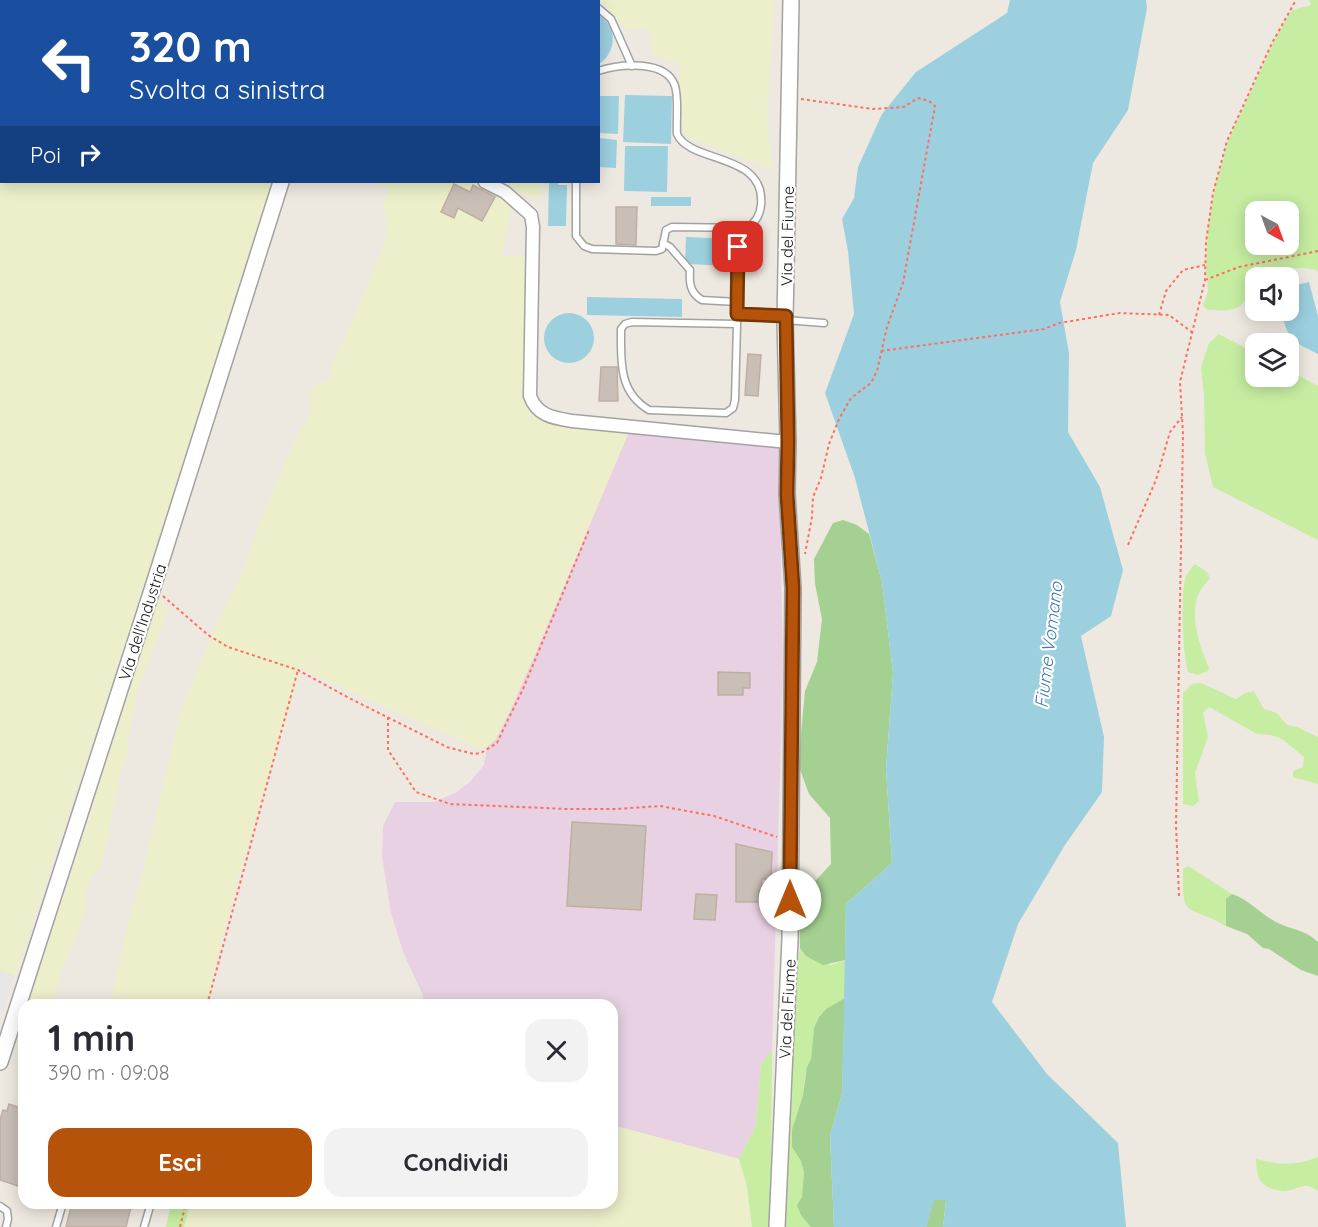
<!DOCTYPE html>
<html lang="it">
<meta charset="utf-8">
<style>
:root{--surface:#fff;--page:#f2f2f3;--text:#2b2b33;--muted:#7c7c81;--accent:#b45309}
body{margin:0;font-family:Quicksand,sans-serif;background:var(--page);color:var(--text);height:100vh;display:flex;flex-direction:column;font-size:22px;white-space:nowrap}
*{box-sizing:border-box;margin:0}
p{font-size:20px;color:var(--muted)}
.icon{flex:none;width:33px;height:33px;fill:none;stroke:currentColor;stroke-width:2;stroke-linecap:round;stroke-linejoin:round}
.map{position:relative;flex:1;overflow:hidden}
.drawer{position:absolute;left:18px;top:999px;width:600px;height:210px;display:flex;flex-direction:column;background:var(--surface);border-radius:18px;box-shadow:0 3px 15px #0003}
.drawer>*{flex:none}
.guide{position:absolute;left:0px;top:0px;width:600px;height:183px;box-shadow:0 3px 15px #0003;background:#1a4fa0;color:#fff;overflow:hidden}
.needle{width:39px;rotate:139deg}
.fabs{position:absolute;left:1245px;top:201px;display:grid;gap:12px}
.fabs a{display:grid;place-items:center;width:54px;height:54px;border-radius:12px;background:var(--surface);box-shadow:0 3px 15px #0003;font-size:30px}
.pin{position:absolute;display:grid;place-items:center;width:51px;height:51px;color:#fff;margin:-26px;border-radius:12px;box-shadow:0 3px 9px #0006}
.me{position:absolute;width:66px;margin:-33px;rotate:0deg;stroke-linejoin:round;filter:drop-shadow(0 0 4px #0008)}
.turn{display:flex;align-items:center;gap:21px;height:126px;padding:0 30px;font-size:27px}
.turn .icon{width:78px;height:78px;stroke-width:2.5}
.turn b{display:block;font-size:42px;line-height:51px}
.then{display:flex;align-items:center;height:57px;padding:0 30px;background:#0003;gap:12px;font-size:22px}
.round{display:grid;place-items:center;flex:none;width:63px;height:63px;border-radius:18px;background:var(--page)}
.head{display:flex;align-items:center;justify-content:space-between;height:102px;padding:0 30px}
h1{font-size:36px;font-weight:800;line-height:45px}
.button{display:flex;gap:12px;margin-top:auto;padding:12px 30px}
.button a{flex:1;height:69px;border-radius:18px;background:var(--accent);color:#fff;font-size:24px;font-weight:800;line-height:69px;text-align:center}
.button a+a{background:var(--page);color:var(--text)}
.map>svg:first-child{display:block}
.industrial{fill:#e7d1e3}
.farmland{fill:#ecefc9}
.grass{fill:#c6eda1;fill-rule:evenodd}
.forest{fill:#a4d091}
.parking{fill:#e7e7e7}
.water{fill:#9cd0df}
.building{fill:#cabfb6;stroke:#c0afa1;stroke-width:1.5}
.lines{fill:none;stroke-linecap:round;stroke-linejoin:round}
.service-casing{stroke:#a2a2a2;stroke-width:9}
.minor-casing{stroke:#a2a2a2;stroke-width:15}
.tertiary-casing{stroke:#a2a2a2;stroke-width:18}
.path{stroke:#ff6f5f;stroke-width:2;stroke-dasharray:3 3;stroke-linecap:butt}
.service{stroke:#fff;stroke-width:6}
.minor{stroke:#fff;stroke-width:12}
.tertiary{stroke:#fff;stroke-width:15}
.route-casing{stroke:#753606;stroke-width:15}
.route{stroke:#b45309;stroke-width:10}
.labels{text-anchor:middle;stroke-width:4.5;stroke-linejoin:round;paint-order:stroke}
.street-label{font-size:16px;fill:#1b1b1b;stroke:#fff}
.water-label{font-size:18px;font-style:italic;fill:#427ab0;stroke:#fff}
</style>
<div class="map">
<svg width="1318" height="1227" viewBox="0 0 1318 1227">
<rect width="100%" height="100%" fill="#eee9e0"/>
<polygon class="industrial" points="631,427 778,444 784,450 780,513 783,672 772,1050 761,1064 756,1125 739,1159 612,1125 612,1005 425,1005 422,993 403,952 391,913 382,856 383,826 395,802 434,802 455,793 470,782 484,765 487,747 496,739 513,705"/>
<g class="farmland">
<polygon points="0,0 293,1 2,2 2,182 275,182 212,381 15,976 0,970"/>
<polygon points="592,0 771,0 774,2 767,114 772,169 689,138 684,131 680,112 680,64 654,56 651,50 651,29 626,28 604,4"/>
<polygon points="373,182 543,182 542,197 513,193 502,256 531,257 527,383 541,412 631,427 531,664 496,739 487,747 478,748 301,669 237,882 211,981 210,1005 111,1005 127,927 144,868 181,710 218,620 239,581 261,520 296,437 310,418 311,391 319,382 332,380 331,367 350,327 385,243 387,229 384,205 388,188"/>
<polygon points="157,596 168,610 138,689 131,721 127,754 119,779 102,864 87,883 83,919 59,978 53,1005 26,1005 74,864"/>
<polygon points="612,1125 739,1159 747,1186 752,1227 184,1227 190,1203 612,1203"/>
</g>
<g class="grass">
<path d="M 1309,0 L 1318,0 L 1318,272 L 1316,270 C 1308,268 1299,267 1291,269 C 1285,271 1284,274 1277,273 L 1271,277 L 1256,278 L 1255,289 C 1249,293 1247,299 1242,304 C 1234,313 1219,310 1208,310 L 1203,306 L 1208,291 L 1206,267 L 1208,226 L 1215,188 L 1227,143 L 1276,37 L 1292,10 L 1311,5 ZM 1256,212 L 1288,212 L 1288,244 L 1256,244 Z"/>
<polygon points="1219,334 1255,353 1256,376 1288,376 1289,370 1318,386 1318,540 1213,487 1205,453 1204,395 1201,367 1209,343"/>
<path d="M 1195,564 L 1207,572 L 1210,578 C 1205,584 1199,591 1197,598 C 1191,623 1200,646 1209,668 L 1208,671 L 1198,675 L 1188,672 C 1183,656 1180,590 1186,576 C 1188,572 1192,567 1195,564 Z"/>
<polygon points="1201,683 1236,699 1245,693 1254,691 1264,709 1277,713 1287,725 1297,727 1318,737 1318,784 1293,777 1293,771 1303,767 1304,757 1282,739 1271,735 1257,734 1209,707 1203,713 1208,737 1195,773 1199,801 1193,806 1183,804 1183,693 1192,684"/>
<path d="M 1188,866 L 1232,894 L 1226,900 L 1226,926 C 1187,903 1182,922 1183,869 Z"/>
<polygon points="800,948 806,956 831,965 845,960 845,998 826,1009 817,1018 814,1028 811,1059 805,1077 803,1095 795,1120 792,1140 792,1147 801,1161 804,1172 802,1197 798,1205 811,1227 781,1227 791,1008"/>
<polygon points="772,1050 771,1170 773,1227 752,1227 747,1186 739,1159 756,1125 761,1064"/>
<path d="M 1318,1157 L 1318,1191 C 1303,1181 1302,1188 1287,1191 C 1283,1192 1278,1190 1273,1189 C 1257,1184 1257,1174 1256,1159 C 1279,1165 1296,1166 1318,1157 Z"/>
<polygon points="171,1203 190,1203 184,1227 166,1227"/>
</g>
<g class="forest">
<polygon points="843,520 857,525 869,534 882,582 893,673 886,769 892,863 846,904 845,960 823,965 806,956 800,948 799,904 805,892 831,864 830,818 809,794 798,764 805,691 817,662 822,619 815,584 814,559 833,523"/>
<path d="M 1232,894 C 1250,900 1260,914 1276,922 C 1293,931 1303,928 1318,942 L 1318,976 L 1301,970 L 1269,949 L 1263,948 L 1247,934 L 1226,926 L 1226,899 Z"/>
<polygon points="845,998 842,1094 830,1135 834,1227 811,1227 801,1215 797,1205 802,1197 804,1172 801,1161 792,1147 792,1130 803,1095 807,1067 811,1059 814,1028 818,1018 826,1009"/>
<polygon points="933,1200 946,1200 943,1227 926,1227"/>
</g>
<polygon class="parking" points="0,970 15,976 0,1019"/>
<g class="water">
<polygon points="1010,0 1146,0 1147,8 1128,110 1093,163 1076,250 1060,302 1069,353 1068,432 1100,487 1123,570 1111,616 1081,636 1104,737 1102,792 1065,845 1018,924 992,1002 1047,1074 1118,1143 1126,1227 943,1227 946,1200 934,1200 926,1227 834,1227 830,1135 842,1094 846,904 892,863 886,769 893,673 882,582 855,478 825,393 854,314 848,251 842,219 854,198 858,167 882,114 916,72 1007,13"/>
<path d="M 598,15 C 618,26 617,52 599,64 Z"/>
<polygon points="625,95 672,96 671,144 623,142"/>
<polygon points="599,96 619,96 618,134 599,133"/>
<polygon points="599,138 617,140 616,168 599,167"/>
<polygon points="625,146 668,146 667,192 624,191"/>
<polygon points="549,182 558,182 558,185 567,185 566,226 548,226"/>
<rect x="651" y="197" width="40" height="9"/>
<polygon points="686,237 732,239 731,266 685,264"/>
<path d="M 1309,282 L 1318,316 L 1318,354 C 1292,341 1288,340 1281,311 L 1288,310 L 1289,287 Z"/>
<polygon points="587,297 682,299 682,317 587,315"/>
<circle cx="569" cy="338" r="25"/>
</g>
<g class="building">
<polygon points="454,184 470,192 473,185 495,197 482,221 458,208 454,218 441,212"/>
<polygon points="616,207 637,207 636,245 616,244"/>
<polygon points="748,354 761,355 758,396 745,395"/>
<polygon points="601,367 617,367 618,401 599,401"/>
<polygon points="718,672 750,673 750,688 743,688 743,695 718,695"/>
<polygon points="572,822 646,826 641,910 567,906"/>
<polygon points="736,844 772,852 771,879 762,879 761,890 759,890 759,902 736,902"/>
<polygon points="696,894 717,895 715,920 694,919"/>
<polygon points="9,1104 24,1109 24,1154 20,1165 24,1167 24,1188 0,1180 0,1120 3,1110 7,1111"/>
<polygon points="72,1203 132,1203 126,1227 66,1227"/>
</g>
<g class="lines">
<defs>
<g id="service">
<polyline points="315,0 320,2"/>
<polyline points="598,8 611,19 632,66"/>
<path d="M 576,182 L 576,236 L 584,246 L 592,249 L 656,251 L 662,249 L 666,230 L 672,227 L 747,228 C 755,223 760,216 761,205 C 766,152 690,164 677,134 C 676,119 679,100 675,86 C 666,59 619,64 598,71"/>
<path d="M 663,243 L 670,247 L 690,270 C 689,283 690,293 702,300 L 737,302"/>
<polyline points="737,314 785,316"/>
<polyline points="785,320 824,323"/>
<path d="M 737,324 L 632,322 L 625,324 L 621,329 C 621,360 618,392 649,410 L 726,413 L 733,408 L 735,400 L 737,324 L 737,314 L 739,228"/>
<polyline points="0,1206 7,1211 8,1219 6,1227"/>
<polyline points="56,1227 63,1203"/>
<polyline points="144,1227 151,1203"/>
</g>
<path id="minor" d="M 485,182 L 505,192 L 531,215 L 533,227 L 530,396 C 537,416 554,418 572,421 L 788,442"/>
<g id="tertiary">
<polyline points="337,2 338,0"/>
<polyline points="0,1062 152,590 281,182"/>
<polyline points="777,1227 790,939 793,588 787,494 788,442 785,320 791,0"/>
</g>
</defs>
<use href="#service" class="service-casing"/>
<use href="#minor" class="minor-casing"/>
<use href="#tertiary" class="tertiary-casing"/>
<g class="path">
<polyline points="13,2 13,0"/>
<polyline points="0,30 2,27"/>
<polyline points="801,99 873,109 904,107 918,98 929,101 935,106 903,283 887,327 877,371 871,383 851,398 839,419 829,444 821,478 813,497 812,517 805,554"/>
<polyline points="1205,280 1239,267 1318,251"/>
<polyline points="1159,315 1166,291 1183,270 1205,265"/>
<polyline points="881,351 1044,329 1059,323 1120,313 1169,315 1193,333"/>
<polyline points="1128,545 1156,480 1170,432 1182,417"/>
<polyline points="163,596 208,635 228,647 298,670 349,698 447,747 474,754 481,753 497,743 504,728 523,689 589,530"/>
<polyline points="388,717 388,750 416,792 450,804 567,809 616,809 660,806 714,816 777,837"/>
<polyline points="1179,896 1176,826 1183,434 1180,382 1205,280 1206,242 1213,193 1227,141 1272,43 1296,0"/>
<polyline points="207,1005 298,670"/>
<polyline points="180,1227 186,1203"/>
</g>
<use href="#service" class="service"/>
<use href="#minor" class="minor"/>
<use href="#tertiary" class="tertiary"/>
</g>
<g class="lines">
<defs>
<polyline id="route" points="738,247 737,314 786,316 788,442 787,494 793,588 790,900"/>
</defs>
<use href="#route" class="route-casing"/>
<use href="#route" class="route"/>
</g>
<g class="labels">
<g class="street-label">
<text transform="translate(787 236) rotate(-89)" y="6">Via del Fiume</text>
<text transform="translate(142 622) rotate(-72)" y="6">Via dell'Industria</text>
<text transform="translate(787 1009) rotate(-87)" y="6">Via del Fiume</text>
</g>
<g class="water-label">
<text transform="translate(1049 645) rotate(-83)" y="6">Fiume Vomano</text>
</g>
</g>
</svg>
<div class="fabs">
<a><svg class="needle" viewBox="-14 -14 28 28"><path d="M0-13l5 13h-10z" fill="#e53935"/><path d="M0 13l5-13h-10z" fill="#7c7c81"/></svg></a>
<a><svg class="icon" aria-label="sound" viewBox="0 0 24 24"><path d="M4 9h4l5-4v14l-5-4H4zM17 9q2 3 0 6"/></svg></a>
<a><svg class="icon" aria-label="layers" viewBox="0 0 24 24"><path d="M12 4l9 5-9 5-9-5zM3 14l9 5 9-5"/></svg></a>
</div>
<div class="pin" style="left:738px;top:247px;background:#d93025"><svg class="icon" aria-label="arrive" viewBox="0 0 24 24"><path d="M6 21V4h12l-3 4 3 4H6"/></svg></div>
<svg class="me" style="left:790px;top:900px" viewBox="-20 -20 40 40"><circle r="19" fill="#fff"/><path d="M0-13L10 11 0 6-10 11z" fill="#b45309"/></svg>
<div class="guide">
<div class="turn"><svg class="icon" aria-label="left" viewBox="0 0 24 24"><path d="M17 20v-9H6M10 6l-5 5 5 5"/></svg><div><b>320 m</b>Svolta a sinistra</div></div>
<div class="then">Poi<svg class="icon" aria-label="right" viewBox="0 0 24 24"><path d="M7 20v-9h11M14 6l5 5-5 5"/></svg></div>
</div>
<section class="drawer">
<div class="head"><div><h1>1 min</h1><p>390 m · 09:08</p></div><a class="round"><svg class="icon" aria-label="close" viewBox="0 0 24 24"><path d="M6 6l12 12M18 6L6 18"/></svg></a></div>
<div class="button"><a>Esci</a><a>Condividi</a></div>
</section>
</div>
